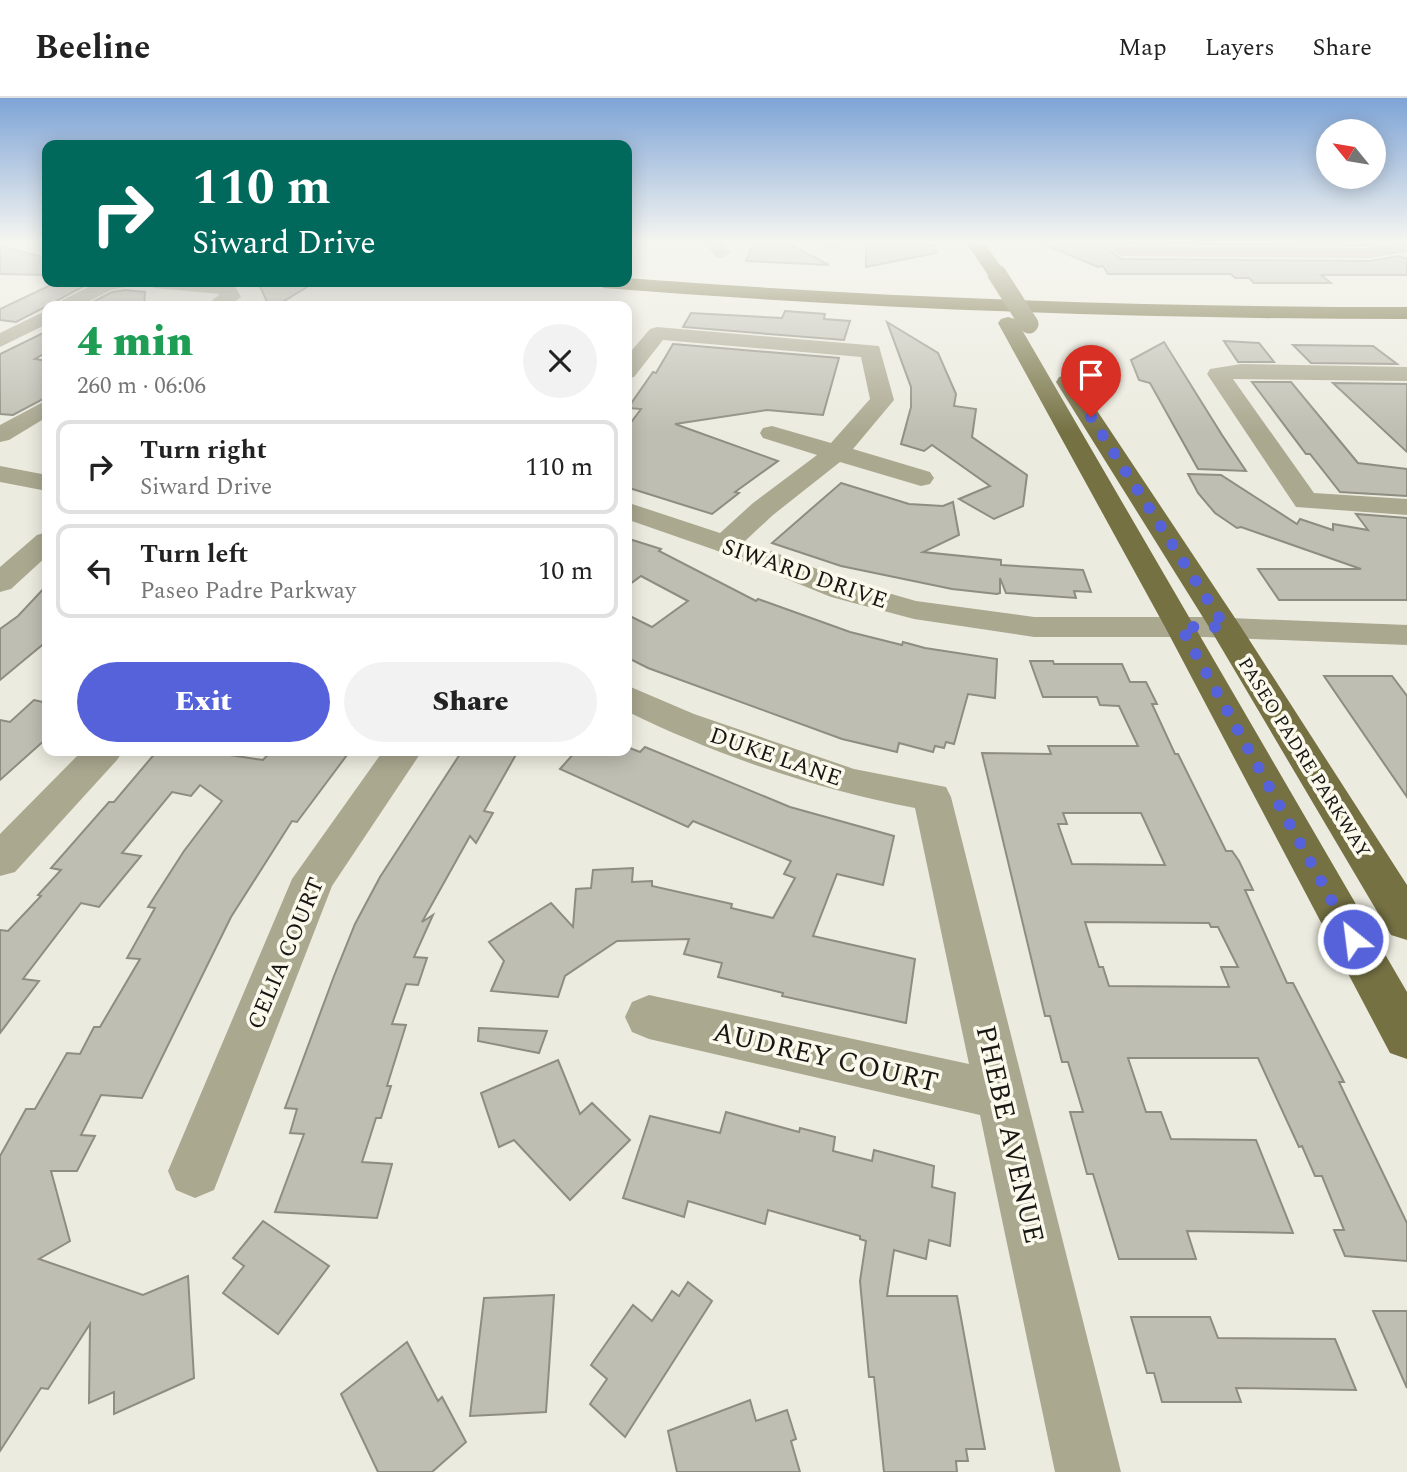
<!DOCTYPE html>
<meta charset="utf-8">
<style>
:root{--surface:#fff;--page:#f2f2f2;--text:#222;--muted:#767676;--line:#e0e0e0;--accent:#5662d9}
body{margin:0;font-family:Spectral,serif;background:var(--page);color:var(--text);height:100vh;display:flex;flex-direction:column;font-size:26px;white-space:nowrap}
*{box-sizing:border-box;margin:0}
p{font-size:23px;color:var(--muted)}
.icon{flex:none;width:38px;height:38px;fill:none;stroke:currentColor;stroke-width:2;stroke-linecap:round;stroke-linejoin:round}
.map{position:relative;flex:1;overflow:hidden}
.sheet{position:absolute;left:42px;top:203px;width:590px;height:455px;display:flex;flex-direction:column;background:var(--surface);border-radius:14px;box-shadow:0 4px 18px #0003}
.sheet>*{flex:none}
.guide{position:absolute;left:42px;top:42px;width:590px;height:147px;border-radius:14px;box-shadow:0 4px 18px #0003;background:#00695c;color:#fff;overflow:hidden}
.needle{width:46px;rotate:300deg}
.buttons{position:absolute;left:1316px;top:21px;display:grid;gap:14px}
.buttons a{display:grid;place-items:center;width:70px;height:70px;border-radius:50%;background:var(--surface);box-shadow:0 4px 18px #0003;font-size:35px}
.pin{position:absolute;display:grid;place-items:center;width:60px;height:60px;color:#fff;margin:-72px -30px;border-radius:50% 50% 50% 0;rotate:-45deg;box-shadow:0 0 7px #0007}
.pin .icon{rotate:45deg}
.me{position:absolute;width:77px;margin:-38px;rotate:331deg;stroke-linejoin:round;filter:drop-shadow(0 0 5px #0008)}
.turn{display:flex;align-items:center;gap:24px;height:147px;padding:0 35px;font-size:32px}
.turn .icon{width:91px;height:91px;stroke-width:2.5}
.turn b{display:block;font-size:49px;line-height:60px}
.round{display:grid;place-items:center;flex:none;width:74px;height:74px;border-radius:37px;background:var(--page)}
.summary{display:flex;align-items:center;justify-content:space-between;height:119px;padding:0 35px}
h1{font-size:42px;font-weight:800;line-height:52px;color:#1e9e55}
.primary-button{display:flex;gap:14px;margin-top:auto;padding:14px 35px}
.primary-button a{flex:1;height:80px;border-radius:42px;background:var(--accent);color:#fff;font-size:28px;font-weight:800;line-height:80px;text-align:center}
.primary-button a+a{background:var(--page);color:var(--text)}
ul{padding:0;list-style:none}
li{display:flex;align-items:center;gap:21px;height:94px;margin:0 14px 10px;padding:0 21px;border:4px solid var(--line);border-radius:14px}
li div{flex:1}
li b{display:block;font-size:26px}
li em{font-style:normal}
header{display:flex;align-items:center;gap:42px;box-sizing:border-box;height:98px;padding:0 35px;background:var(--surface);border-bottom:2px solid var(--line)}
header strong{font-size:33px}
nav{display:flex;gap:38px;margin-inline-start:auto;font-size:24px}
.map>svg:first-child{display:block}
.building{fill:#bfbeb2;stroke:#8e8d81;stroke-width:2;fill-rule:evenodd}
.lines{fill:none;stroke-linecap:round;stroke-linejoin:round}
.minor{fill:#aba890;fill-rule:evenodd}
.major{fill:#757143;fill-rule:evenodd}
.highway{fill:#635c25;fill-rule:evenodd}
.major-bridge{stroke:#757143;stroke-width:19}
.route{stroke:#5662d9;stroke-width:12;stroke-dasharray:0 21.6}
.labels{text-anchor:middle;stroke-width:7;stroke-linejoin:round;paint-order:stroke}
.far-street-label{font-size:19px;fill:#171612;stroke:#faf9ec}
.street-label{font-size:23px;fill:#171612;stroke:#faf9ec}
.near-street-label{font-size:28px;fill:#171612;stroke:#faf9ec}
</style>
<header>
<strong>Beeline</strong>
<nav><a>Map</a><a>Layers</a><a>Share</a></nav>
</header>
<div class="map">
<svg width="1407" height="1374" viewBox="0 0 1407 1374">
<rect width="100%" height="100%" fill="#ecebdf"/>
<g class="building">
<polygon points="754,143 783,143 829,167 746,163"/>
<polygon points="1036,143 1094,143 1122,161 1369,163 1399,158 1407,161 1407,177 1321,177 1331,185 1254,185 1249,180 1235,180 1231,176 1108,176 1103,168 1098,169"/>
<polygon points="1122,143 1360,143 1371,147 1127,145"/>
<polygon points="866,144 935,147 936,155 866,169"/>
<polygon points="0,148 47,160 47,177 0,176"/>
<polygon points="57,184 86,187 58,202 53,208 47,208 16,224 0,222 0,211"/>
<polygon points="258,184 315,184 276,208 269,208"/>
<polygon points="125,192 145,194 144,208 85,208 112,194"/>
<polygon points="785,213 825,216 824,221 850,223 844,242 683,229 691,215 782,220"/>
<polygon points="887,224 938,255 956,296 954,308 976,311 972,339 1027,377 1023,408 994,421 959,401 990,388 932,347 924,353 901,346 911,309 911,289"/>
<polygon points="47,233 47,254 35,261 47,263 47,299 13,317 0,316 0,256"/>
<polygon points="1224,243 1259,245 1274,264 1238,264"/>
<polygon points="1164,244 1222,337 1246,373 1198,371 1150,285 1139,282 1131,262"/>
<polygon points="673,246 839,260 823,317 767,312 675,326 778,363 735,394 739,395 712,416 626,389 626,331 641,311 628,310 653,274 656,275"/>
<polygon points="1293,247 1373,248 1397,266 1311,265"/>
<polygon points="1252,284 1291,284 1358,365 1407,371 1407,398 1340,394 1310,356 1306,356"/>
<polygon points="1333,285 1407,286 1407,354"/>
<polygon points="1188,376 1221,377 1297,426 1300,421 1333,432 1333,426 1368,432 1356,416 1407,420 1407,502 1279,502 1258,471 1361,471 1241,429 1237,430 1215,415 1198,395"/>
<polygon points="841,385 909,406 943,408 953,404 959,437 923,454 1001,462 1001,467 1083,472 1091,494 1074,493 1076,500 1006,495 1000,480 1000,495 997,496 952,491 841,468 772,445"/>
<polygon points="626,440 661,451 659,453 756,503 758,501 850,534 902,547 903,544 925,550 997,561 995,600 968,596 954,646 946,644 944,650 935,648 933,654 899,645 897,654 842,641 648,570 626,559 626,516 652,529 688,503 641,478 626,489"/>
<polygon points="47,487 47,543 0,582 0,531 18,518"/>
<path d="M 1030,563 L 1053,563 L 1054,566 L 1122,566 L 1130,584 L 1146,584 L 1157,606 L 1152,606 L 1175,656 L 1178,656 L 1226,753 L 1232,753 L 1239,763 L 1253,792 L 1245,792 L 1287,885 L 1293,885 L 1344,984 L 1339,984 L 1407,1125 L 1407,1163 L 1345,1158 L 1334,1132 L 1344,1132 L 1322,1078 L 1315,1078 L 1302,1048 L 1299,1049 L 1258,960 L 1128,960 L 1146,1014 L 1161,1014 L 1171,1041 L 1256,1042 L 1293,1135 L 1187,1133 L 1196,1161 L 1119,1161 L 1093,1076 L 1087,1076 L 1070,1014 L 1083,1014 L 1068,964 L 1062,964 L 1050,918 L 1045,918 L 982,655 L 1051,656 L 1048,648 L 1138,648 L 1119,608 L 1100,607 L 1097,599 L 1043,599 ZM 1063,715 L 1141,715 L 1165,767 L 1072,766 L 1058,726 L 1067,726 ZM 1085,824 L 1209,825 L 1211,829 L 1218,829 L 1238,869 L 1221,869 L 1229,889 L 1109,888 L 1103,869 L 1099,869 Z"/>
<polygon points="1324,578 1392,578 1407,598 1407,699"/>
<polygon points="34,602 47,605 47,640 0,682 0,622 10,624"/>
<polygon points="627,649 640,654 645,649 790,709 894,738 883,787 837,776 813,838 915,861 906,925 782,898 783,895 718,879 722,865 684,856 689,841 617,843 565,878 558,899 491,893 504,863 489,844 551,805 573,829 576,791 591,790 593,772 633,770 632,784 652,783 652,788 732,806 731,810 773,820 795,780 784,776 791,763 693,723 688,729 560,671 576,653 626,653"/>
<polygon points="157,653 203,653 263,662 271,653 350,653 297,724 292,723 231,819 142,1000 101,997 81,1037 95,1038 77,1073 51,1073 70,1143 39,1161 143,1197 188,1178 194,1280 114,1316 114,1294 89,1305 90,1226 48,1291 41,1290 0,1353 0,1058 26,1011 35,1011 67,955 80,956 94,929 100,929 140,861 127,860 155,810 148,809 184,753 222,703 200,687 191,698 172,694 122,755 141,758 99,809 81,805 23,881 39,883 0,935 0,832 8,833 41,798 38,797 61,772 51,770 109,704 114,704"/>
<polygon points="462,653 518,653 484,713 493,715 476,745 470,738 422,824 433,817 414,859 427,860 418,887 406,886 392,926 406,927 387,988 391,988 381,1020 376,1020 362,1064 392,1066 377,1120 275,1114 304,1036 290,1035 297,1011 285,1010 334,878 355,826 380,779"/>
<polygon points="479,930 547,933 539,955 478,943"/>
<polygon points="558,962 580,1016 592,1005 630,1042 570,1102 514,1042 499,1049 481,995"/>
<polygon points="726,1014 799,1034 800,1030 835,1039 833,1053 872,1063 874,1052 934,1068 932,1089 955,1095 950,1148 929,1142 926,1161 894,1152 887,1198 957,1198 985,1351 966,1351 968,1363 956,1363 957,1374 884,1374 874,1279 869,1279 860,1183 866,1143 860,1141 860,1138 768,1112 765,1126 688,1103 684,1119 623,1100 650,1018 720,1035"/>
<polygon points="263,1123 329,1168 278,1236 223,1195 244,1168 233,1160"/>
<polygon points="688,1184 712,1203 625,1339 590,1306 607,1281 591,1267 633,1207 652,1223 672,1193 679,1198"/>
<polygon points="554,1197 546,1314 470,1318 484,1200"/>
<polygon points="1373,1213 1407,1213 1407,1290"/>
<polygon points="1131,1219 1210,1219 1218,1240 1335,1241 1356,1292 1236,1290 1241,1304 1162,1304 1154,1275 1147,1275"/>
<polygon points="407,1244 438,1303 442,1299 466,1344 432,1374 378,1374 341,1296"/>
<polygon points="750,1302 756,1323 787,1312 796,1341 791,1343 800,1374 677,1374 668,1333"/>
</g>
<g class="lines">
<g class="minor">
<polygon points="703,143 720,143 731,155 722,160 716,159"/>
<polygon points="825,143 841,143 842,147 833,152 827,151"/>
<polygon points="1096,143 1117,143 1126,148 1369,150 1407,143 1407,154 1369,160 1122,158"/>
<polygon points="98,184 132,184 130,188 111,192 80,208 56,208 59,204"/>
<polygon points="146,184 227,185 234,187 241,199 229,208 205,208 220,196 155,190 148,188"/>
<polygon points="47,212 47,226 0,249 0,235"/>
<polygon points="657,229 879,248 894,302 853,351 930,374 934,380 930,386 921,388 840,364 773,417 745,443 853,485 916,503 1034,519 1205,519 1407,527 1407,547 1205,539 1034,539 914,521 831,499 715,452 626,421 626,404 720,435 753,405 817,357 763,340 760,335 763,330 772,328 831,345 870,301 861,259 663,242 634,279 626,281 626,259 650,231"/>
<polygon points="1241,266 1407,269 1407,283 1233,281 1314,395 1407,401 1407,417 1296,409 1207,276 1210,271"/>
<polygon points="47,302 47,319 9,342 0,344 0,327"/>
<polygon points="0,368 47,377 47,393 0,384"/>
<polygon points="47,434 47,458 11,491 0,494 0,469 37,437"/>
<path d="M 626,587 L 694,616 L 854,671 L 946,689 L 951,699 L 1121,1374 L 1055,1374 L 980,1017 L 649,941 L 632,934 L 625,919 L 632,904 L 649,897 L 969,966 L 915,710 C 817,692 716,657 626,613 Z"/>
<polygon points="82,653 123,653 117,662 15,774 0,778 0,736"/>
<polygon points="383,653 422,653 332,788 214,1092 195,1100 176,1092 168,1073 292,781"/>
</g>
<g class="major">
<polygon points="965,143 983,143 1006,176 1004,180 990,180"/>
<polygon points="1008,219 1015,221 1018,225 1407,894 1407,961 1390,955 1165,529 998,225 1001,221"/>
<polygon points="1067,277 1075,279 1078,284 1241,529 1407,787 1407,842 1391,837 1209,529 1056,284 1059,279"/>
</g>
<path class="highway" d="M 626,180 C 886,200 1146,209 1407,209 L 1407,221 C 1139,221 871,211 604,190 L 595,184 L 626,184 Z"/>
<polyline class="major-bridge" points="997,176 1029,226"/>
</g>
<linearGradient id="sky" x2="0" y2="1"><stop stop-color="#7ea4d6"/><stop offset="0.43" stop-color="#f6f6f1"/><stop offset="1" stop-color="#f6f6f1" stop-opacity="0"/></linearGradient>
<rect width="1407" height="335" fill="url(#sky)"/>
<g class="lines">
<polyline class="route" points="1091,319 1225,529 1181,529 1353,841"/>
</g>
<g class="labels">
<g class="far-street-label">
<text transform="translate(1305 659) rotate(58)" y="7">PASEO PADRE PARKWAY</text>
</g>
<g class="street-label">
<text transform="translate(805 475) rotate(19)" y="8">SIWARD DRIVE</text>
<text transform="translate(776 658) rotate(19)" y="8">DUKE LANE</text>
<text transform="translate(285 855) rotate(-67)" y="8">CELIA COURT</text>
</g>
<g class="near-street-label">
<text transform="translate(826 958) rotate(13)" y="10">AUDREY COURT</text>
<text transform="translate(1011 1036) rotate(77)" y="10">PHEBE AVENUE</text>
</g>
</g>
</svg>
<div class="buttons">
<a><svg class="needle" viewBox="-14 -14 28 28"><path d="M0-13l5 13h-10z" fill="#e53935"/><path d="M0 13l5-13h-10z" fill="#767676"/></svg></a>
</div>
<div class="pin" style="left:1091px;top:319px;background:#d93025"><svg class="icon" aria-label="arrive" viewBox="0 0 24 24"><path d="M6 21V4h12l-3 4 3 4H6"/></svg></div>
<svg class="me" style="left:1353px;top:841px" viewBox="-20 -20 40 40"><circle r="17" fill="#5662d9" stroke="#fff" stroke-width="3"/><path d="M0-11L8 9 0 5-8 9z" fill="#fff"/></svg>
<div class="guide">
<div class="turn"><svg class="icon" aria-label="right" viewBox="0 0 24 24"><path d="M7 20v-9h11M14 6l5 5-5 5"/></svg><div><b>110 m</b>Siward Drive</div></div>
</div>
<section class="sheet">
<div class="summary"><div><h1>4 min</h1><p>260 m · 06:06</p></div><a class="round"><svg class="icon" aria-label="close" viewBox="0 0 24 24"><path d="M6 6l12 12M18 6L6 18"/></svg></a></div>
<ul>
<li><svg class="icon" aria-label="right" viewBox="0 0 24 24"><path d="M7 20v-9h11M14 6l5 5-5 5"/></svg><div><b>Turn right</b><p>Siward Drive</p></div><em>110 m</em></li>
<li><svg class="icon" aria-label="left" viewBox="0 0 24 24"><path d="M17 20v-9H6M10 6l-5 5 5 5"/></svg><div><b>Turn left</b><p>Paseo Padre Parkway</p></div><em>10 m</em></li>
</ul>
<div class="primary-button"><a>Exit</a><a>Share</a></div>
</section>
</div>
